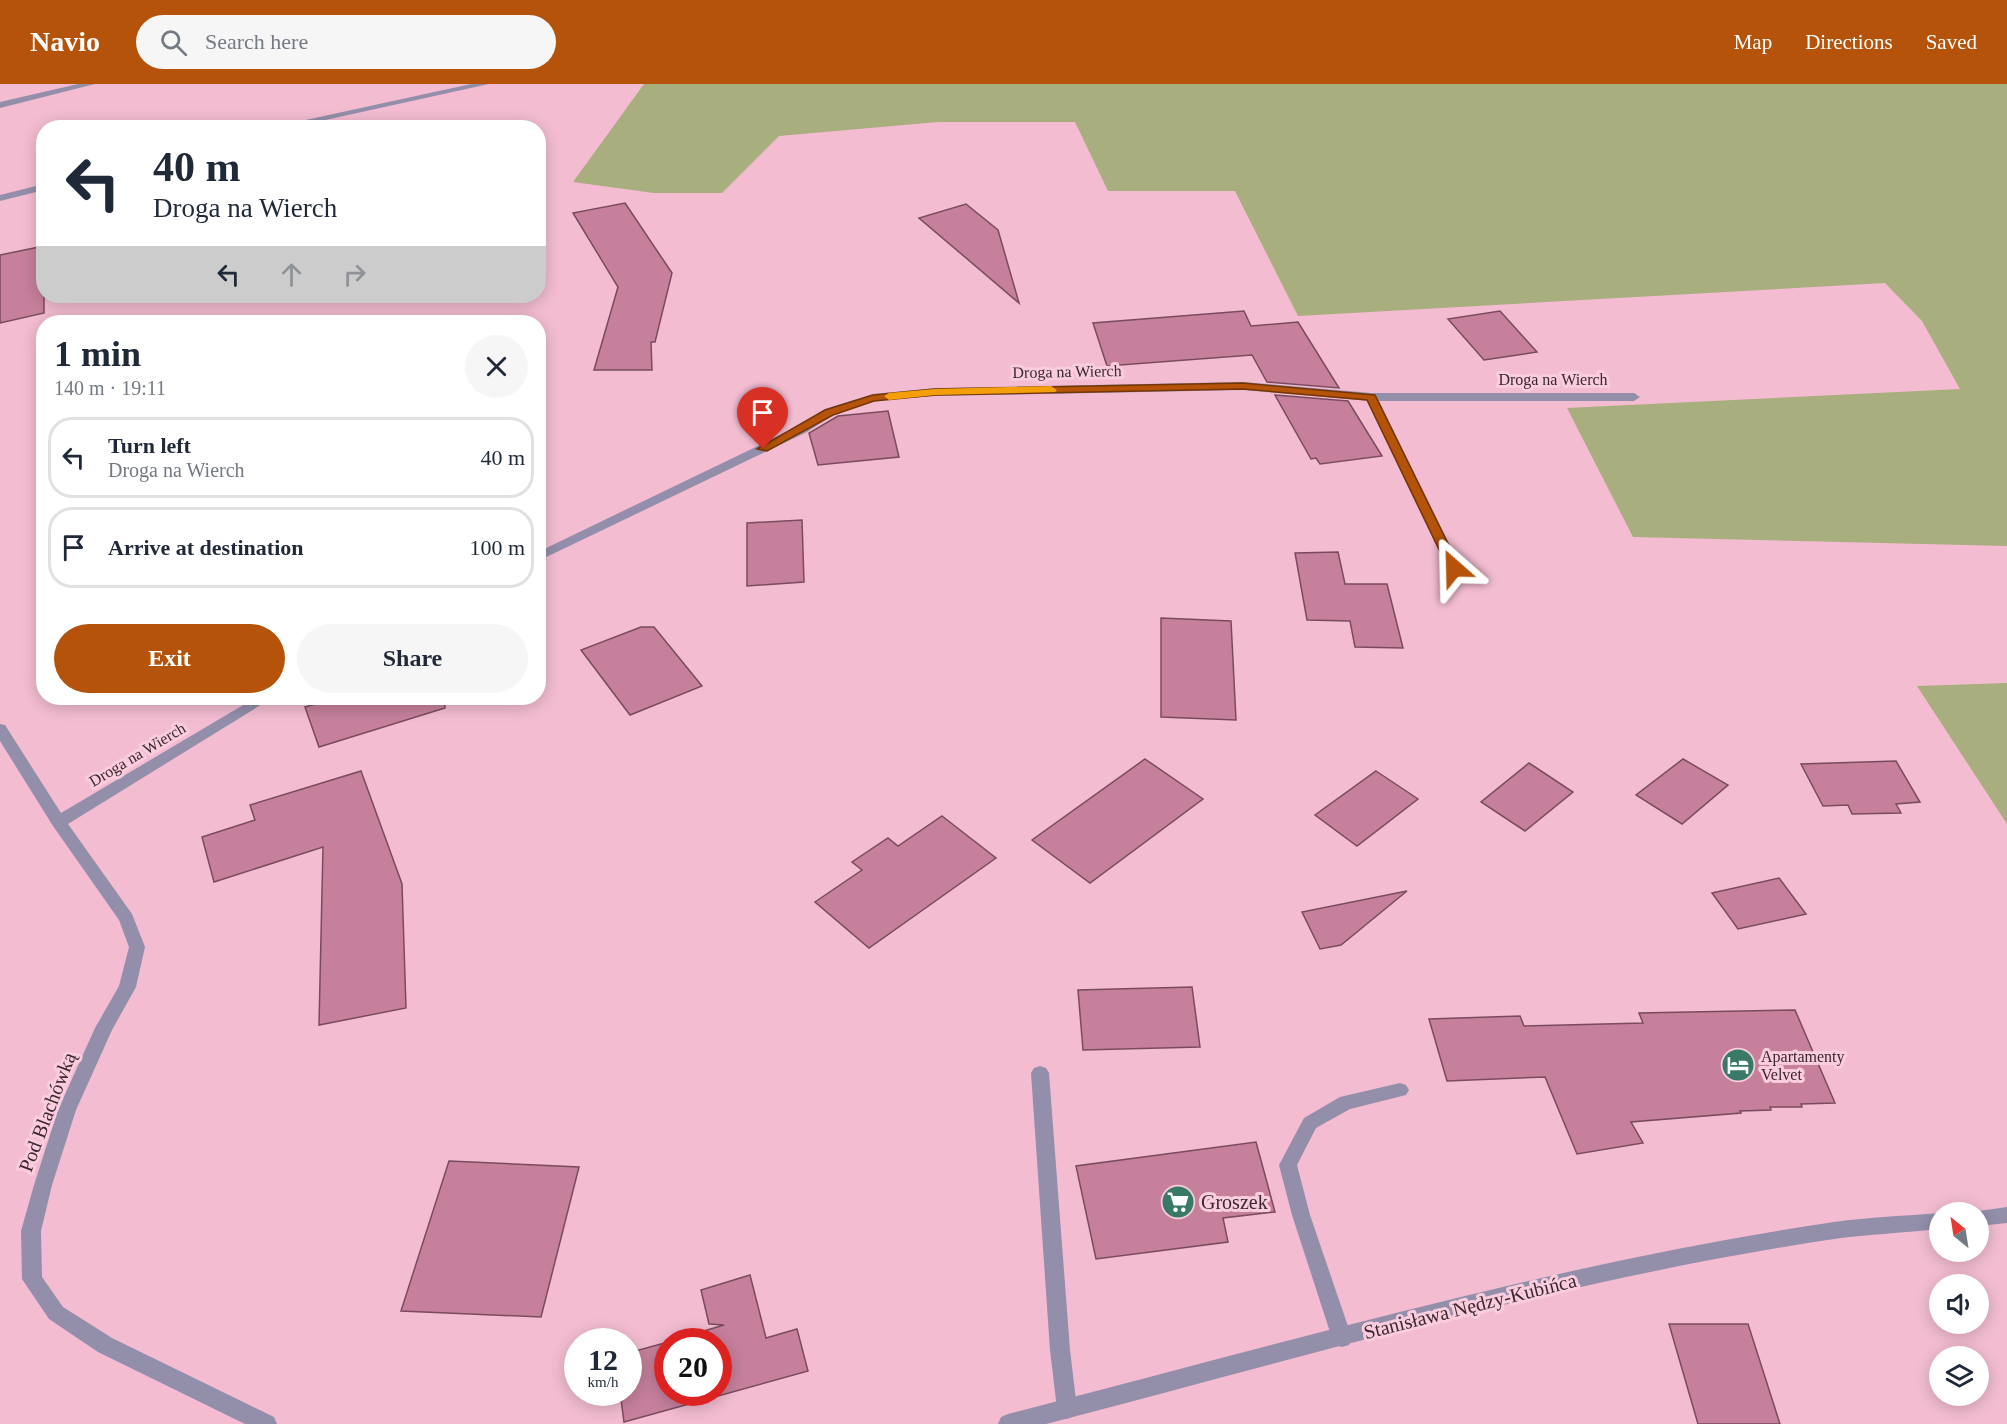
<!DOCTYPE html>
<meta charset="utf-8">
<style>
:root{--surface:#fff;--page:#f6f6f7;--text:#1f2937;--muted:#747a83;--line:#e0e1e3;--accent:#b45309}
body{margin:0;font-family:Georgia,serif;background:var(--page);color:var(--text);height:100vh;display:flex;flex-direction:column;font-size:22px;white-space:nowrap}
*{box-sizing:border-box;margin:0}
p{font-size:20px;color:var(--muted)}
.icon{flex:none;width:33px;height:33px;fill:none;stroke:currentColor;stroke-width:2;stroke-linecap:round;stroke-linejoin:round}
.map{position:relative;flex:1;overflow:hidden}
.side{position:absolute;left:36px;top:231px;width:510px;height:390px;display:flex;flex-direction:column;background:var(--surface);border-radius:24px;box-shadow:0 3px 15px #0003}
.side>*{flex:none}
.top-card{position:absolute;left:36px;top:36px;width:510px;height:183px;border-radius:24px;box-shadow:0 3px 15px #0003;background:#fff;color:var(--text);overflow:hidden}
.needle{width:39px;rotate:330deg}
.buttons{position:absolute;left:1929px;top:1118px;display:grid;gap:12px}
.buttons a{display:grid;place-items:center;width:60px;height:60px;border-radius:50%;background:var(--surface);box-shadow:0 3px 15px #0003;font-size:30px}
.speed{position:absolute;left:564px;top:1244px;display:flex;gap:12px;font-size:30px;font-weight:700;text-align:center}
.speed>*{display:grid;place-content:center;width:78px;height:78px;border-radius:50%;background:var(--surface);box-shadow:0 3px 15px #0003;line-height:1}
.speed small{font-size:15px;font-weight:400}
.speed .limit{border:9px solid #d22;background:#fff;color:#111}
.pin{position:absolute;display:grid;place-items:center;width:51px;height:51px;color:#fff;margin:-62px -26px;border-radius:50% 50% 50% 0;rotate:-45deg;box-shadow:0 0 6px #0007}
.pin .icon{rotate:45deg}
.me{position:absolute;width:66px;margin:-33px;rotate:335deg;stroke-linejoin:round;filter:drop-shadow(0 0 4px #0008)}
.turn{display:flex;align-items:center;gap:21px;height:126px;padding:0 18px;font-size:27px}
.turn .icon{width:78px;height:78px;stroke-width:2.5}
.turn b{display:block;font-size:42px;line-height:51px}
.lanes{display:flex;align-items:center;height:57px;padding:0 18px;background:#0003;justify-content:center;gap:30px;direction:ltr}
.lanes .off{opacity:.35}
.round{display:grid;place-items:center;flex:none;width:63px;height:63px;border-radius:32px;background:var(--page)}
.head{display:flex;align-items:center;justify-content:space-between;height:102px;padding:0 18px}
h1{font-size:36px;font-weight:700;line-height:45px}
.button{display:flex;gap:12px;margin-top:auto;padding:12px 18px}
.button a{flex:1;height:69px;border-radius:36px;background:var(--accent);color:#fff;font-size:24px;font-weight:700;line-height:69px;text-align:center}
.button a+a{background:var(--page);color:var(--text)}
ul{padding:0;list-style:none}
li{display:flex;align-items:center;gap:18px;height:81px;margin:0 12px 9px;padding:0 6px;border:3px solid var(--line);border-radius:24px}
li div{flex:1}
li b{display:block;font-size:22px}
li em{font-style:normal}
header{display:flex;align-items:center;gap:36px;box-sizing:border-box;height:84px;padding:0 30px;background:var(--accent);color:#fff}
header strong{font-size:28px}
nav{display:flex;gap:33px;margin-inline-start:auto;font-size:21px}
.search{width:420px;height:54px;background:var(--page);display:flex;align-items:center;gap:15px;box-sizing:border-box;padding:0 21px;border-radius:33px;color:var(--muted);font-size:22px}
.map>svg:first-child{display:block}
.green{fill:#a8ae7d}
.building{fill:#c6809c;stroke:#7a4b5e;stroke-width:1.5}
.lines{fill:none;stroke-linecap:round;stroke-linejoin:round}
.service{fill:#938eaa;fill-rule:evenodd}
.minor{fill:#938eaa;fill-rule:evenodd}
.tertiary{fill:#938eaa;fill-rule:evenodd}
.route{fill:#b45309;stroke:#753606;stroke-width:1.5}
.slow{fill:#f59e0b}
.labels{text-anchor:middle;stroke-width:6;stroke-linejoin:round;paint-order:stroke}
.street-label{font-size:16px;fill:#3c272f;stroke:#f9cddd}
.poi-label{font-size:16px;fill:#3c272f;stroke:#f9cddd;text-anchor:start}
.near-street-label{font-size:20px;fill:#3c272f;stroke:#f9cddd}
.near-poi-label{font-size:20px;fill:#3c272f;stroke:#f9cddd;text-anchor:start}
</style>
<header>
<strong>Navio</strong>
<div class="search"><svg class="icon" aria-label="search" viewBox="0 0 24 24"><circle cx="10" cy="10" r="6"/><path d="M15 15l6 6"/></svg>Search here</div>
<nav><a>Map</a><a>Directions</a><a>Saved</a></nav>
</header>
<div class="map">
<svg width="2007" height="1340" viewBox="0 0 2007 1340">
<rect width="100%" height="100%" fill="#f3bcd1"/>
<g class="green">
<polygon points="644,0 2007,0 2007,462 1633,453 1567,324 1960,305 1922,237 1885,199 1298,232 1235,107 1108,107 1075,38 938,38 779,52 722,109 654,109 573,98"/>
<polygon points="2007,599 2007,740 1917,602"/>
</g>
<g class="building">
<polygon points="625,119 672,189 655,258 651,258 652,286 594,286 618,203 573,129"/>
<polygon points="966,120 998,146 1019,219 919,134"/>
<polygon points="44,162 44,229 0,239 0,171"/>
<polygon points="1244,227 1251,242 1298,238 1339,304 1267,298 1252,271 1107,282 1093,239"/>
<polygon points="1500,227 1537,268 1484,276 1448,235"/>
<polygon points="1275,311 1348,317 1382,372 1320,380 1316,374 1311,375"/>
<polygon points="888,327 899,373 818,381 809,349 838,332"/>
<polygon points="802,436 804,498 747,502 747,439"/>
<polygon points="1338,468 1345,500 1387,500 1403,564 1355,563 1350,537 1307,536 1295,469"/>
<polygon points="1161,534 1231,537 1236,636 1161,633"/>
<polygon points="641,543 654,543 702,602 630,631 581,566"/>
<polygon points="337,614 444,614 445,624 319,663 305,623"/>
<polygon points="1145,675 1203,715 1090,799 1032,756"/>
<polygon points="1683,675 1728,701 1682,740 1636,711"/>
<polygon points="1896,677 1920,718 1896,720 1901,729 1852,730 1848,721 1823,722 1801,680"/>
<polygon points="1529,679 1573,708 1525,747 1481,718"/>
<polygon points="361,687 402,800 406,924 319,941 323,763 214,798 202,753 255,736 250,721"/>
<polygon points="1376,687 1418,715 1357,762 1315,731"/>
<polygon points="942,732 996,774 869,864 815,818 862,786 852,778 888,754 898,762"/>
<polygon points="1779,794 1806,830 1738,845 1712,809"/>
<polygon points="1407,807 1341,861 1320,865 1302,828"/>
<polygon points="1192,903 1200,963 1083,966 1078,906"/>
<polygon points="1795,926 1835,1019 1801,1020 1802,1023 1770,1023 1771,1026 1740,1027 1741,1029 1631,1038 1643,1059 1577,1070 1545,993 1447,997 1429,935 1520,932 1524,942 1643,939 1639,929"/>
<polygon points="1256,1058 1275,1128 1223,1134 1228,1158 1096,1175 1076,1082"/>
<polygon points="449,1077 579,1083 541,1233 401,1227"/>
<polygon points="750,1191 766,1254 797,1245 808,1287 624,1338 620,1308 628,1308 628,1269 668,1258 668,1308 718,1308 718,1257 670,1257 724,1241 709,1240 701,1206"/>
<polygon points="1669,1240 1748,1240 1780,1340 1698,1340"/>
</g>
<g class="lines">
<g class="service">
<polygon points="1371,309 1377,313 1461,484 1459,487 1449,487 1447,484 1365,313"/>
<polygon points="1040,982 1046,984 1049,989 1070,1266 1077,1325 1074,1332 1067,1335 1060,1332 1057,1325 1050,1266 1031,989 1034,984"/>
</g>
<g class="minor">
<polygon points="78,0 95,0 0,24 0,18"/>
<polygon points="471,0 489,0 289,44 269,44"/>
<polygon points="44,100 44,106 0,117 0,111"/>
<polygon points="1243,298 1371,309 1634,309 1640,313 1634,317 1371,317 1243,306 935,312 874,317 833,331 807,348 538,477 538,468 799,342 825,325 873,310 935,304"/>
<polygon points="255,614 272,614 68,740 132,830 145,863 136,903 112,946 76,1026 52,1101 41,1147 42,1193 63,1223 112,1254 274,1333 277,1340 245,1340 98,1268 49,1235 22,1195 21,1147 34,1101 58,1026 95,944 119,902 129,863 119,836 53,742 0,657 0,640 5,641 61,729"/>
<polygon points="1400,999 1406,1001 1409,1006 1406,1011 1350,1025 1316,1044 1297,1081 1310,1131 1352,1254 1349,1261 1342,1263 1335,1261 1332,1254 1292,1131 1279,1081 1304,1034 1340,1013"/>
</g>
<g class="tertiary">
<polygon points="2007,1123 2007,1139 1978,1142 1978,1128 1972,1128"/>
<path d="M 1940,1129 L 1940,1145 C 1904,1149 1869,1150 1834,1155 C 1567,1195 1307,1272 1046,1340 L 998,1340 L 1001,1333 L 1008,1330 C 1282,1260 1555,1179 1834,1138 C 1869,1133 1905,1132 1940,1129 Z"/>
</g>
</g>
<polygon class="route" points="1243,299 1375,311 1460,484 1458,487 1449,487 1448,484 1367,316 1243,305 935,311 874,317 833,331 767,367 757,365 825,326 873,311 935,305"/>
<polygon class="slow" points="1051,302 1057,306 1055,308 935,311 889,316 884,312 889,309 935,305"/>
<defs>
<symbol id="hotel-disc" viewBox="-11 -11 22 22"><circle r="9.5" fill="#397968" stroke="#f9cddd"/><path d="M-6-4.5h1.5V1H6V5H4.5V3h-9V5H-6ZM-4 0a1.8 1.8 0 1 1 3.6 0ZM.5 0V-2.5h3Q6-2.5 6 0Z" fill="#fff"/></symbol>
<symbol id="supermarket-disc" viewBox="-11 -11 22 22"><circle r="9.5" fill="#397968" stroke="#f9cddd"/><path d="M-6-5.5h2.5l.6 2H6L4.5 2H-2.5L-4.4-4H-6ZM-1.5 3.2a1.3 1.3 0 1 0 .1 0ZM3 3.2a1.3 1.3 0 1 0 .1 0Z" fill="#fff"/></symbol>
</defs>
<g fill-rule="evenodd">
<use href="#hotel-disc" x="1719" y="962" width="38" height="38"/>
<use href="#supermarket-disc" x="1159" y="1099" width="38" height="38"/>
</g>
<g class="labels">
<g class="street-label">
<text transform="translate(1067 287) rotate(-1)" y="6">Droga na Wierch</text>
<text x="1553" y="301">Droga na Wierch</text>
<text transform="translate(137 670) rotate(-31)" y="6">Droga na Wierch</text>
</g>
<g class="poi-label">
<text x="1761" y="978">Apartamenty<tspan x="1761" dy="18">Velvet</tspan></text>
</g>
<g class="near-street-label">
<text transform="translate(47 1028) rotate(-69)" y="7">Pod Blachówką</text>
<text transform="translate(1470 1222) rotate(-14)" y="7">Stanisława Nędzy-Kubińca</text>
</g>
<g class="near-poi-label">
<text x="1201" y="1125">Groszek</text>
</g>
</g>
</svg>
<div class="buttons">
<a><svg class="needle" viewBox="-14 -14 28 28"><path d="M0-13l5 13h-10z" fill="#e53935"/><path d="M0 13l5-13h-10z" fill="#747a83"/></svg></a>
<a><svg class="icon" aria-label="sound" viewBox="0 0 24 24"><path d="M4 9h4l5-4v14l-5-4H4zM17 9q2 3 0 6"/></svg></a>
<a><svg class="icon" aria-label="layers" viewBox="0 0 24 24"><path d="M12 4l9 5-9 5-9-5zM3 14l9 5 9-5"/></svg></a>
</div>
<div class="speed"><div>12<small>km/h</small></div><div class="limit">20</div></div>
<div class="pin" style="left:763px;top:365px;background:#d93025"><svg class="icon" aria-label="arrive" viewBox="0 0 24 24"><path d="M6 21V4h12l-3 4 3 4H6"/></svg></div>
<svg class="me" style="left:1454px;top:484px" viewBox="-20 -20 40 40"><path d="M0-17L14 15 0 8-14 15z" fill="#b45309" stroke="#fff" stroke-width="4"/></svg>
<div class="top-card">
<div class="turn"><svg class="icon" aria-label="left" viewBox="0 0 24 24"><path d="M17 20v-9H6M10 6l-5 5 5 5"/></svg><div><b>40 m</b>Droga na Wierch</div></div>
<div class="lanes"><svg class="icon" aria-label="left" viewBox="0 0 24 24"><path d="M17 20v-9H6M10 6l-5 5 5 5"/></svg><svg class="icon off" aria-label="ahead" viewBox="0 0 24 24"><path d="M12 20V5M6 11l6-6 6 6"/></svg><svg class="icon off" aria-label="right" viewBox="0 0 24 24"><path d="M7 20v-9h11M14 6l5 5-5 5"/></svg></div>
</div>
<section class="side">
<div class="head"><div><h1>1 min</h1><p>140 m · 19:11</p></div><a class="round"><svg class="icon" aria-label="close" viewBox="0 0 24 24"><path d="M6 6l12 12M18 6L6 18"/></svg></a></div>
<ul>
<li><svg class="icon" aria-label="left" viewBox="0 0 24 24"><path d="M17 20v-9H6M10 6l-5 5 5 5"/></svg><div><b>Turn left</b><p>Droga na Wierch</p></div><em>40 m</em></li>
<li><svg class="icon" aria-label="arrive" viewBox="0 0 24 24"><path d="M6 21V4h12l-3 4 3 4H6"/></svg><div><b>Arrive at destination</b></div><em>100 m</em></li>
</ul>
<div class="button"><a>Exit</a><a>Share</a></div>
</section>
</div>
